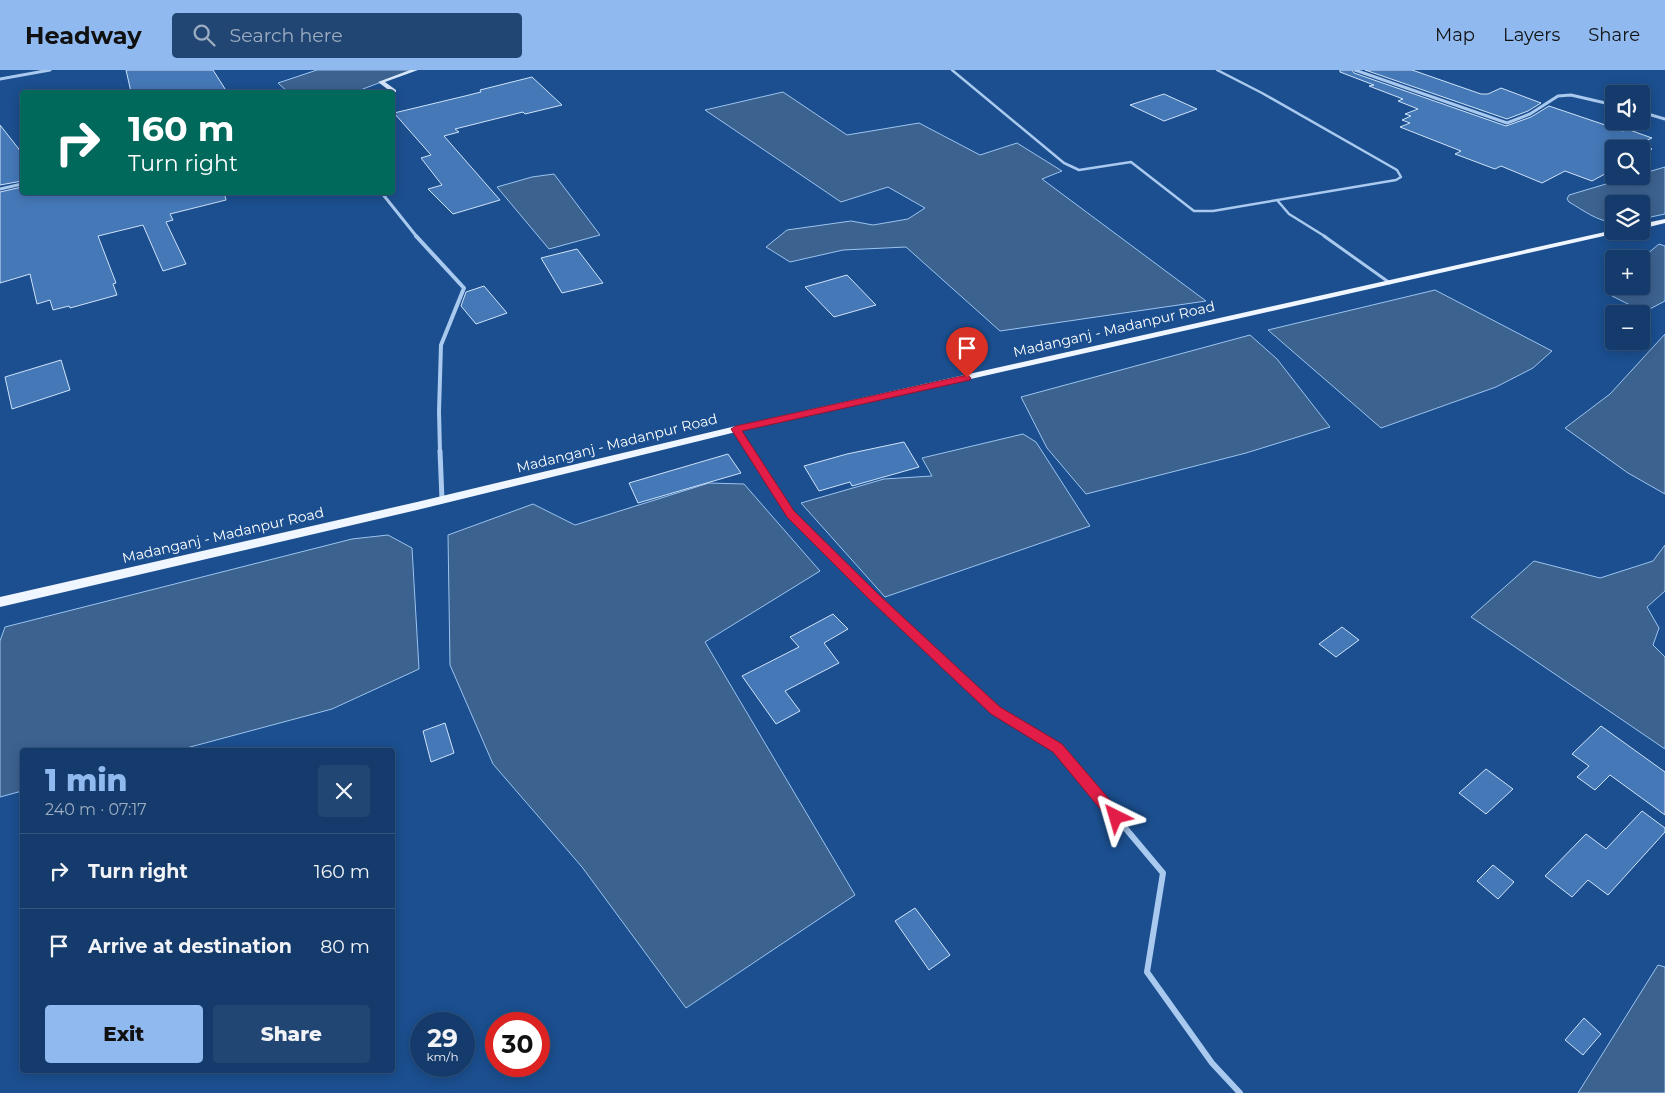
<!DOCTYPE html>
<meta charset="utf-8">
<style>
:root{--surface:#143b6b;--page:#214673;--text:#f1f3f6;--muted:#9dadc1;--line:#33557e;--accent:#90b9f0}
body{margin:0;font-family:Montserrat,sans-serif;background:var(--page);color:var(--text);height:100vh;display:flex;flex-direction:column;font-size:19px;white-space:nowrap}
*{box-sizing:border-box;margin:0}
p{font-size:16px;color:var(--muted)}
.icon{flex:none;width:28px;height:28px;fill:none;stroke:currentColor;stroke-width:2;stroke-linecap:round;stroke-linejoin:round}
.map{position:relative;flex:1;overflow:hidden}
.drawer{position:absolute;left:20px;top:678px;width:375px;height:325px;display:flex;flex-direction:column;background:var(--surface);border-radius:5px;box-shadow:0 2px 12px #0003,0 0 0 1px var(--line)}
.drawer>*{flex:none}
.guide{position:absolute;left:20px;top:20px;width:375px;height:105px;border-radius:5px;box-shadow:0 2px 12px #0003,0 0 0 1px var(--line);background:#00695c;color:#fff;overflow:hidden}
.fabs{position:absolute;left:1605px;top:15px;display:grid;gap:10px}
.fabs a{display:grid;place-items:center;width:45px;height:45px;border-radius:5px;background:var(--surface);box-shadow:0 2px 12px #0003,0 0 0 1px var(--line);font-size:25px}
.speed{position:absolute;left:410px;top:942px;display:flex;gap:10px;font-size:25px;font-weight:700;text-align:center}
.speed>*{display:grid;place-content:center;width:65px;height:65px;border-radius:50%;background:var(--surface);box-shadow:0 2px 12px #0003,0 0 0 1px var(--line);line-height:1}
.speed small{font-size:12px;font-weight:400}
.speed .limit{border:8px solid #d22;background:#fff;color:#111}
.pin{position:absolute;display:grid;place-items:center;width:42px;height:42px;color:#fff;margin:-51px -21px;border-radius:50% 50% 50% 0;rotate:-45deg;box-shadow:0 0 5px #0007}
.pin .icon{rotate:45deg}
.me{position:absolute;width:55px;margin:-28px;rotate:320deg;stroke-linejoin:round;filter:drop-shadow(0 0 4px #0008)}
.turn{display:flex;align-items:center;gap:18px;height:105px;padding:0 25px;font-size:22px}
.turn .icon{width:65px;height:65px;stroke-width:2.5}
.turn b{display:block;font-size:35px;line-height:42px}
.round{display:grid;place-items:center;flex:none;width:52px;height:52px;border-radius:5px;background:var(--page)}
.head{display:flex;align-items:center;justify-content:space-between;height:85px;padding:0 25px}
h1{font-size:30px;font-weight:800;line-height:38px;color:var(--accent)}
.action{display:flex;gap:10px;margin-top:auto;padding:10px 25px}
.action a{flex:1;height:58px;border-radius:5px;background:var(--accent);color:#111;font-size:20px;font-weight:800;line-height:58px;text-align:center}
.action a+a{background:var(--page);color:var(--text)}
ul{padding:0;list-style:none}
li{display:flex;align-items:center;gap:15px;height:75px;padding:0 25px;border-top:1px solid var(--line)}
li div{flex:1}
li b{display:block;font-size:19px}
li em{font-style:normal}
header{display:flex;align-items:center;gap:30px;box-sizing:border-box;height:70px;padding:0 25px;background:var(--accent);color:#111}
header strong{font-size:24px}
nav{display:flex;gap:28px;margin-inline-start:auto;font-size:18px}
.search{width:350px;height:45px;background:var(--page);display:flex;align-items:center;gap:12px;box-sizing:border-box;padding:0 18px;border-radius:5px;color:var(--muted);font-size:19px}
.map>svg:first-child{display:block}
.water{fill:#3c6290;stroke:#9cc4f0}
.building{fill:#4478b7;stroke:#cfe3fa}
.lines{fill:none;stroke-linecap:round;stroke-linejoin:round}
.lane-far1{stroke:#a9c9ee;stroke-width:2.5}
.lane{stroke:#a9c9ee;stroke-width:3}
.street-far3{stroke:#a9c9ee;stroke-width:3}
.street-far2{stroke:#a9c9ee;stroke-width:4}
.street-far1{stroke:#a9c9ee;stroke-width:5}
.street{stroke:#a9c9ee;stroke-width:6}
.secondary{fill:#d6e6fa;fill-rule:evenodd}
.primary{fill:#f0f6ff;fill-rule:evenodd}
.route{fill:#e11d48;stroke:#92132f}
.labels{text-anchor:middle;stroke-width:4.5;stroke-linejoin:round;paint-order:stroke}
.street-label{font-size:14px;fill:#fff;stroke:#1b4f8f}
</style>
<header>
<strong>Headway</strong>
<div class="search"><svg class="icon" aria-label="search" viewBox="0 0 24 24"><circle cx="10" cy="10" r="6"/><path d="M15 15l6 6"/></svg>Search here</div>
<nav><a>Map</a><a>Layers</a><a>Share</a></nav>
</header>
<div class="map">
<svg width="1665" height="1023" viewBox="0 0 1665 1023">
<rect width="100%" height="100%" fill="#1b4f8f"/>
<g class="water">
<polygon points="317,0 413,0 355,22 288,22 278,13"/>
<polygon points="783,22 847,65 919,53 980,85 1017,73 1062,101 1042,109 1206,231 1000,261 906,177 843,180 790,192 766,177 787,160 851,151 873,155 908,149 925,138 888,117 841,132 705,40"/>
<path d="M 1665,97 L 1665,144 L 1641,149 L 1641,134 L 1614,134 L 1614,152 C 1598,152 1583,140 1569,132 L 1567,129 L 1569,125 L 1633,106 L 1641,106 L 1641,104 Z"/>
<polygon points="554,104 600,165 549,179 497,117 532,107"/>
<polygon points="1659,174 1665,176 1665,231 1644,242 1612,226 1606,217 1614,208 1614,216 1641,216 1641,189"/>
<polygon points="1435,220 1552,281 1533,298 1496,317 1381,358 1268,260"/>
<polygon points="1665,264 1665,424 1628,403 1565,358 1610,324"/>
<polygon points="1250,265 1277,289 1330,357 1246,383 1086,424 1047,378 1021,327"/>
<polygon points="1023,364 1036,372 1090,456 885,527 801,433 884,409 932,406 922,388"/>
<polygon points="709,413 744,414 820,501 705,572 855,825 686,938 582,797 493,694 450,595 448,465 533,434 575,455"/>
<polygon points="388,465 412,478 419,599 332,639 179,680 22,680 22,721 0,727 0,571 5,557 352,469"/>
<polygon points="1665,475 1665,521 1647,537 1659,558 1653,575 1665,587 1665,679 1471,547 1534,491 1600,508 1653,491"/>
<polygon points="1658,895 1665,897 1665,1023 1578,1023"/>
</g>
<g class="building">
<polygon points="126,0 213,0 227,22 131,22"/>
<polygon points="1340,0 1352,0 1354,3 1506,56 1531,47 1549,36 1623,61 1627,59 1652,68 1639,74 1652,79 1641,84 1641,79 1614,79 1614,99 1592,111 1565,101 1542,113 1501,96 1495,99 1455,84 1461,81 1400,57 1410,53 1402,50 1411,46 1405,44 1418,39 1398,31 1403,29 1369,16 1374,15 1340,2"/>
<polygon points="1365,0 1412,0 1481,24 1488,24 1501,18 1541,33 1528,41 1507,49"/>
<polygon points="532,7 562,35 525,44 523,42 455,59 459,62 444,66 500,130 453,144 428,119 442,115 421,88 431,85 394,43 465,26 481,22 480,20"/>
<polygon points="1164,24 1197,39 1164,51 1130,35"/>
<polygon points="0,55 22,83 22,111 0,115"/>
<polygon points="22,117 22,122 163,122 164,125 176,122 224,122 226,130 170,144 173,150 166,152 186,194 163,201 143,155 98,166 116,213 113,214 117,225 70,238 69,236 53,240 50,230 37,234 30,204 0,213 0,122"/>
<polygon points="577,179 603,213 562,223 541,188"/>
<polygon points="847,205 876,235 834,247 805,217"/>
<polygon points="484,216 507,243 476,254 461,236 466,222"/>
<polygon points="61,290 70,320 12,339 5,307"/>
<polygon points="904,372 919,397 852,416 850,412 819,421 804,396 847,384"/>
<polygon points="728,384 741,403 638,433 629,413"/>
<polygon points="833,544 848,559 824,573 839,593 785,621 800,641 776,654 742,606 799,577 790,567"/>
<polygon points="1342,557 1359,570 1336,587 1319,574"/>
<polygon points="445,653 454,683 431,692 423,661"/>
<polygon points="1601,656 1665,702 1665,745 1610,705 1595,720 1577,707 1589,696 1572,684"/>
<polygon points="1486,699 1513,719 1486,744 1459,723"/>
<polygon points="1642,741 1665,758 1665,762 1608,825 1588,810 1572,827 1545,806 1586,764 1606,779"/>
<polygon points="1493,795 1514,812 1498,829 1477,811"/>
<polygon points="915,838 950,885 929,900 895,851"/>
<polygon points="1584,948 1601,964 1583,985 1565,970"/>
</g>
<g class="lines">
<g class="lane-far1">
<polyline points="952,0 1064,93 1079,100 1131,92 1194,141 1213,141 1396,110 1401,107 1397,100 1262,23 1217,0"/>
<polyline points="1277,130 1289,144 1326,167"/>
</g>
<polyline class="lane" points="1324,166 1390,213"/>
<g class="street-far3">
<polyline points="1355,0 1507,53 1530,44 1558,26 1571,25 1614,35"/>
<polyline points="0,9 50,0"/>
<polyline points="1641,42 1665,49"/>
<polyline points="0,119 22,114"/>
<polyline points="381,122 417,167"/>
</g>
<g class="street-far2">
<polyline points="416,166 464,218 441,275 439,341 440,383"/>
<polyline points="736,359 751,383"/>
</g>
<g class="street-far1">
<polyline points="440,381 442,430"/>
<polyline points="750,381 790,444 874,527 995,641 1031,662"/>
</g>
<polyline class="street" points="1028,661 1058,678 1163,803 1147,902 1212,993 1240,1023"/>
<polygon class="secondary" points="410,0 418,0 385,12 396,20 396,22 389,22 390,21 378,12"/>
<g class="primary">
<polygon points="1665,149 1665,153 1641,159 1641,154"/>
<polygon points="1614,160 1626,161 736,362 417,440 0,537 0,527 417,432 736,356"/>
</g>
</g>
<polygon class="route" points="967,305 971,308 970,310 742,361 794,441 878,524 1000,637 1062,674 1121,743 1123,747 1121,752 1116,754 1111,752 1053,682 991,644 870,530 787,447 731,359 736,356"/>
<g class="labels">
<g class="street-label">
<text transform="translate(1114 259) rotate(-13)" y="5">Madanganj - Madanpur Road</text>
<text transform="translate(617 373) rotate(-14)" y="5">Madanganj - Madanpur Road</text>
<text transform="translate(223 465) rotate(-13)" y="5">Madanganj - Madanpur Road</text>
</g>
</g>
</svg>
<div class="fabs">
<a><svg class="icon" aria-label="sound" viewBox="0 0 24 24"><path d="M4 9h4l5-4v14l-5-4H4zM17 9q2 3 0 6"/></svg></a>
<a><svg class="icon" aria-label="search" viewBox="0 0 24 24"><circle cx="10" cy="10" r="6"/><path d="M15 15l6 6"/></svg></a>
<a><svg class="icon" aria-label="layers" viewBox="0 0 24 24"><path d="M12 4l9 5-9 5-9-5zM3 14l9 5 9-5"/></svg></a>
<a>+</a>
<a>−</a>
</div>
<div class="speed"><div>29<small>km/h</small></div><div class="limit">30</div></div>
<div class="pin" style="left:967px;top:308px;background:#d93025"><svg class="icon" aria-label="arrive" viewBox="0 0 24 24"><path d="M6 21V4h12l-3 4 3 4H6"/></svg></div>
<svg class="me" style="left:1116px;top:747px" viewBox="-20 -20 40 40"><path d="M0-17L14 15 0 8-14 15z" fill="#e11d48" stroke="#fff" stroke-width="4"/></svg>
<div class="guide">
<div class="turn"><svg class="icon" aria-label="right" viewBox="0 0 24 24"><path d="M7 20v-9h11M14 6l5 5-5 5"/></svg><div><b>160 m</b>Turn right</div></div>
</div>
<section class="drawer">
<div class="head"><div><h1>1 min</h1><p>240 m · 07:17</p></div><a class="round"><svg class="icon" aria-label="close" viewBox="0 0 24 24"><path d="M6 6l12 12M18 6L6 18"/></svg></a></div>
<ul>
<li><svg class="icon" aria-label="right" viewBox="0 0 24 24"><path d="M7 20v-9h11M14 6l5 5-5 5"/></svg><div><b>Turn right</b></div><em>160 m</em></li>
<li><svg class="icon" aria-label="arrive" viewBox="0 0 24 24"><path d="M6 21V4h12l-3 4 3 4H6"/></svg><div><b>Arrive at destination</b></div><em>80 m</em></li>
</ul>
<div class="action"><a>Exit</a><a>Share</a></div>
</section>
</div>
